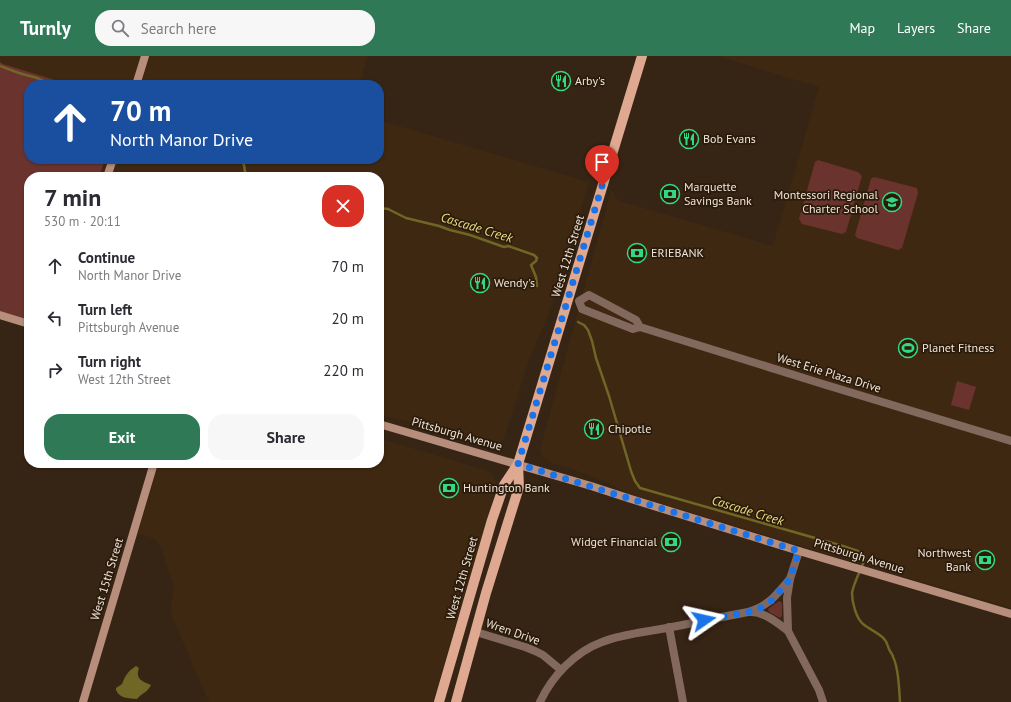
<!DOCTYPE html>
<meta charset="utf-8">
<style>
:root{--surface:#fff;--page:#f7f7f7;--text:#2b2b33;--muted:#7c7c81;--accent:#2f7957}
body{margin:0;font-family:"PT Sans",sans-serif;background:var(--page);color:var(--text);height:100vh;display:flex;flex-direction:column;font-size:15px;white-space:nowrap}
*{box-sizing:border-box;margin:0}
p{font-size:13px;color:var(--muted)}
.icon{flex:none;width:22px;height:22px;fill:none;stroke:currentColor;stroke-width:2;stroke-linecap:round;stroke-linejoin:round}
.map{position:relative;flex:1;overflow:hidden}
.sheet{position:absolute;left:24px;top:116px;width:360px;height:296px;display:flex;flex-direction:column;background:var(--surface);border-radius:16px;box-shadow:0 1px 3px #0004}
.sheet>*{flex:none}
.banner{position:absolute;left:24px;top:24px;width:360px;height:84px;border-radius:16px;box-shadow:0 1px 3px #0004;background:#1a4fa0;color:#fff;overflow:hidden}
.pin{position:absolute;display:grid;place-items:center;width:34px;height:34px;color:#fff;margin:-41px -17px;border-radius:50% 50% 50% 0;rotate:-45deg;box-shadow:0 0 4px #0007}
.pin .icon{rotate:45deg}
.me{position:absolute;width:44px;margin:-22px;rotate:79deg;stroke-linejoin:round;filter:drop-shadow(0 0 3px #0008)}
.turn{display:flex;align-items:center;gap:14px;height:84px;padding:0 20px;font-size:18px}
.turn .icon{width:52px;height:52px;stroke-width:2.5}
.turn b{display:block;font-size:28px;line-height:34px}
.round{display:grid;place-items:center;flex:none;width:42px;height:42px;border-radius:16px;background:var(--page)}
.summary{display:flex;align-items:center;justify-content:space-between;height:68px;padding:0 20px}
h1{font-size:24px;font-weight:800;line-height:30px}
.action{display:flex;gap:8px;margin-top:auto;padding:8px 20px}
.action a{flex:1;height:46px;border-radius:16px;background:var(--accent);color:#fff;font-size:16px;font-weight:800;line-height:46px;text-align:center}
.action a+a{background:var(--page);color:var(--text)}
ul{padding:0;list-style:none}
li{display:flex;align-items:center;gap:12px;height:52px;padding:0 20px}
li div{flex:1}
li b{display:block;font-size:15px}
li em{font-style:normal}
header{display:flex;align-items:center;gap:24px;box-sizing:border-box;height:56px;padding:0 20px;background:var(--accent);color:#fff}
header strong{font-size:19px}
nav{display:flex;gap:22px;margin-inline-start:auto;font-size:14px}
.search{width:280px;height:36px;background:var(--page);display:flex;align-items:center;gap:10px;box-sizing:border-box;padding:0 14px;border-radius:16px;color:var(--muted);font-size:15px}
.map>svg:first-child{display:block}
.built{fill:#3e2812}
.green{fill:#6b332e}
.water{fill:#706626}
.lines{fill:none;stroke-linecap:round;stroke-linejoin:round}
.stream{stroke:#706626;stroke-width:2.5}
.street{stroke:#83695d;stroke-width:8}
.secondary{stroke:#b78d7b;stroke-width:8}
.primary{stroke:#dfa991;stroke-width:10}
.route{stroke:#1a73e8;stroke-width:7;stroke-dasharray:0 12.6}
.labels{text-anchor:middle;stroke-width:3.5;stroke-linejoin:round;paint-order:stroke}
.poi-label{font-size:12px;fill:#efe3d9;stroke:#2b1b0a;text-anchor:start}
.street-label{font-size:12px;fill:#efe3d9;stroke:#2b1b0a}
.water-label{font-size:13px;font-style:italic;fill:#eede82;stroke:#2b1b0a}
</style>
<header>
<strong>Turnly</strong>
<div class="search"><svg class="icon" aria-label="search" viewBox="0 0 24 24"><circle cx="10" cy="10" r="6"/><path d="M15 15l6 6"/></svg>Search here</div>
<nav><a>Map</a><a>Layers</a><a>Share</a></nav>
</header>
<div class="map">
<svg width="1011" height="646" viewBox="0 0 1011 646">
<rect width="100%" height="100%" fill="#362414"/>
<g class="built">
<polygon points="0,0 368,0 359,29 29,29 29,103 379,103 379,64 589,126 567,202 566,203 548,260 530,301 504,383 498,388 490,389 419,368 379,359 379,121 29,121 0,254"/>
<polygon points="717,0 1011,0 1011,552 851,505 630,438 604,425 571,413 549,406 542,400 540,393 611,135 614,136 615,141 620,145 773,190 819,31"/>
<polygon points="379,382 485,414 490,416 494,421 497,429 433,646 209,646 170,556 174,531 160,489 153,482 138,477 159,407 379,407"/>
</g>
<g class="green">
<polygon points="0,6 3,8 71,29 29,29 29,103 105,103 99,121 29,121 29,264 0,255"/>
<polygon points="818,104 858,116 862,120 846,176 842,178 802,168 799,163 815,106"/>
<polygon points="874,121 917,132 918,137 902,192 898,194 857,182 855,179 871,123"/>
<polygon points="957,325 976,331 969,354 951,349"/>
<polygon points="779,545 781,546 782,547 782,560 780,562 769,556 768,553"/>
</g>
<path class="water" d="M 136,610 L 139,612 C 135,623 142,625 151,629 C 148,636 142,637 137,643 C 128,642 120,643 116,634 L 116,632 L 122,628 C 125,620 128,615 136,610 Z"/>
<g class="lines">
<g class="stream">
<polyline points="0,10 19,17 37,22 52,29"/>
<polyline points="240,103 244,109 245,116 251,121"/>
<polyline points="379,152 388,153 406,162 439,170 450,174 470,179 504,191 508,190 534,199 537,202 536,205 531,209 536,221 537,230"/>
<path d="M 578,266 L 584,269 L 588,274 L 592,285 L 596,302 L 609,340 L 631,415 L 635,425 L 640,432 L 843,490 C 848,492 859,494 863,498 C 866,501 865,502 864,505 C 861,513 853,529 852,537 C 852,546 856,562 863,568 C 870,574 880,577 885,584 C 888,588 888,592 890,595 C 891,597 893,599 893,601 C 899,612 899,633 900,646"/>
</g>
<g class="street">
<polyline points="640,271 636,264 589,239 579,245 582,253 633,273 640,271 826,329 1011,385"/>
<polyline points="799,495 790,523 787,542 788,575 819,634 823,646"/>
<path d="M 751,556 C 764,556 778,567 788,575"/>
<polyline points="669,571 683,646"/>
<polyline points="476,576 525,591 535,595 543,599 561,614"/>
<path d="M 540,646 C 552,620 575,596 602,586 C 622,578 646,576 667,572 C 694,567 721,561 748,556 C 770,549 775,540 790,523"/>
</g>
<g class="secondary">
<polyline points="136,29 145,0"/>
<polyline points="107,121 113,103"/>
<polyline points="0,259 29,268"/>
<polyline points="379,368 591,430 631,443 799,495 1011,558"/>
<polyline points="83,646 154,407"/>
</g>
<g class="primary">
<polyline points="439,646 492,464 504,429 518,408 642,0"/>
<polyline points="456,646 486,537 519,431 518,408"/>
</g>
</g>
<g class="lines">
<polyline class="route" points="602,130 518,408 799,495 790,523 771,545 759,553 748,556 704,564"/>
</g>
<defs>
<symbol id="restaurant-ring" viewBox="-11 -11 22 22"><circle r="9.5" fill="#2b1b0a" stroke="#33d882" stroke-width="1.5"/><path d="M-5-6h1v4h1v-4h1v4h1v-4h1v5L-1.5 .5V6h-2V.5L-5-1ZM5-6V6H3V1.5H1.5Q1.5-4 5-6Z" fill="#33d882"/></symbol>
<symbol id="bank-ring" viewBox="-11 -11 22 22"><circle r="9.5" fill="#2b1b0a" stroke="#33d882" stroke-width="1.5"/><path d="M-6-4H6V4H-6ZM0-2.3a2.3 2.3 0 1 0 0 4.6a2.3 2.3 0 1 0 0-4.6Z" fill="#33d882"/></symbol>
<symbol id="school-ring" viewBox="-11 -11 22 22"><circle r="9.5" fill="#2b1b0a" stroke="#33d882" stroke-width="1.5"/><path d="M0-5L7-2L0 1L-7-2ZM-4 1L0 2.5L4 1V4Q0 6-4 4Z" fill="#33d882"/></symbol>
<symbol id="stadium-ring" viewBox="-11 -11 22 22"><circle r="9.5" fill="#2b1b0a" stroke="#33d882" stroke-width="1.5"/><path d="M0-5a6.5 5 0 1 0 0 10a6.5 5 0 1 0 0-10ZM-3.5-1.8h7v3.6h-7Z" fill="#33d882"/></symbol>
</defs>
<g fill-rule="evenodd">
<use href="#restaurant-ring" x="550" y="14" width="22" height="22"/>
<use href="#restaurant-ring" x="678" y="72" width="22" height="22"/>
<use href="#bank-ring" x="659" y="127" width="22" height="22"/>
<use href="#school-ring" x="881" y="135" width="22" height="22"/>
<use href="#bank-ring" x="626" y="186" width="22" height="22"/>
<use href="#restaurant-ring" x="469" y="216" width="22" height="22"/>
<use href="#stadium-ring" x="897" y="281" width="22" height="22"/>
<use href="#restaurant-ring" x="583" y="362" width="22" height="22"/>
<use href="#bank-ring" x="438" y="421" width="22" height="22"/>
<use href="#bank-ring" x="660" y="475" width="22" height="22"/>
<use href="#bank-ring" x="974" y="493" width="22" height="22"/>
</g>
<g class="labels">
<g class="poi-label">
<text x="575" y="29">Arby's</text>
<text x="703" y="87">Bob Evans</text>
<text x="684" y="135">Marquette<tspan x="684" dy="14">Savings Bank</tspan></text>
<text x="878" y="143" text-anchor="end">Montessori Regional<tspan x="878" dy="14">Charter School</tspan></text>
<text x="651" y="201">ERIEBANK</text>
<text x="494" y="231">Wendy's</text>
<text x="922" y="296">Planet Fitness</text>
<text x="608" y="377">Chipotle</text>
<text x="463" y="436">Huntington Bank</text>
<text x="657" y="490" text-anchor="end">Widget Financial</text>
<text x="971" y="501" text-anchor="end">Northwest<tspan x="971" dy="14">Bank</tspan></text>
</g>
<g class="street-label">
<text transform="translate(568 200) rotate(-73)" y="4">West 12th Street</text>
<text transform="translate(829 317) rotate(17)" y="4">West Erie Plaza Drive</text>
<text transform="translate(457 378) rotate(16)" y="4">Pittsburgh Avenue</text>
<text transform="translate(859 500) rotate(17)" y="4">Pittsburgh Avenue</text>
<text transform="translate(462 522) rotate(-74)" y="4">West 12th Street</text>
<text transform="translate(107 523) rotate(-73)" y="4">West 15th Street</text>
<text transform="translate(513 576) rotate(19)" y="4">Wren Drive</text>
</g>
<g class="water-label">
<text transform="translate(477 171) rotate(17)" y="5">Cascade Creek</text>
<text transform="translate(748 454) rotate(17)" y="5">Cascade Creek</text>
</g>
</g>
</svg>
<div class="pin" style="left:602px;top:130px;background:#d93025"><svg class="icon" aria-label="arrive" viewBox="0 0 24 24"><path d="M6 21V4h12l-3 4 3 4H6"/></svg></div>
<svg class="me" style="left:704px;top:564px" viewBox="-20 -20 40 40"><path d="M0-17L14 15 0 8-14 15z" fill="#1a73e8" stroke="#fff" stroke-width="4"/></svg>
<div class="banner">
<div class="turn"><svg class="icon" aria-label="ahead" viewBox="0 0 24 24"><path d="M12 20V5M6 11l6-6 6 6"/></svg><div><b>70 m</b>North Manor Drive</div></div>
</div>
<section class="sheet">
<div class="summary"><div><h1>7 min</h1><p>530 m · 20:11</p></div><a class="round" style="background:#d93025;color:#fff"><svg class="icon" aria-label="close" viewBox="0 0 24 24"><path d="M6 6l12 12M18 6L6 18"/></svg></a></div>
<ul>
<li><svg class="icon" aria-label="ahead" viewBox="0 0 24 24"><path d="M12 20V5M6 11l6-6 6 6"/></svg><div><b>Continue</b><p>North Manor Drive</p></div><em>70 m</em></li>
<li><svg class="icon" aria-label="left" viewBox="0 0 24 24"><path d="M17 20v-9H6M10 6l-5 5 5 5"/></svg><div><b>Turn left</b><p>Pittsburgh Avenue</p></div><em>20 m</em></li>
<li><svg class="icon" aria-label="right" viewBox="0 0 24 24"><path d="M7 20v-9h11M14 6l5 5-5 5"/></svg><div><b>Turn right</b><p>West 12th Street</p></div><em>220 m</em></li>
</ul>
<div class="action"><a>Exit</a><a>Share</a></div>
</section>
</div>
